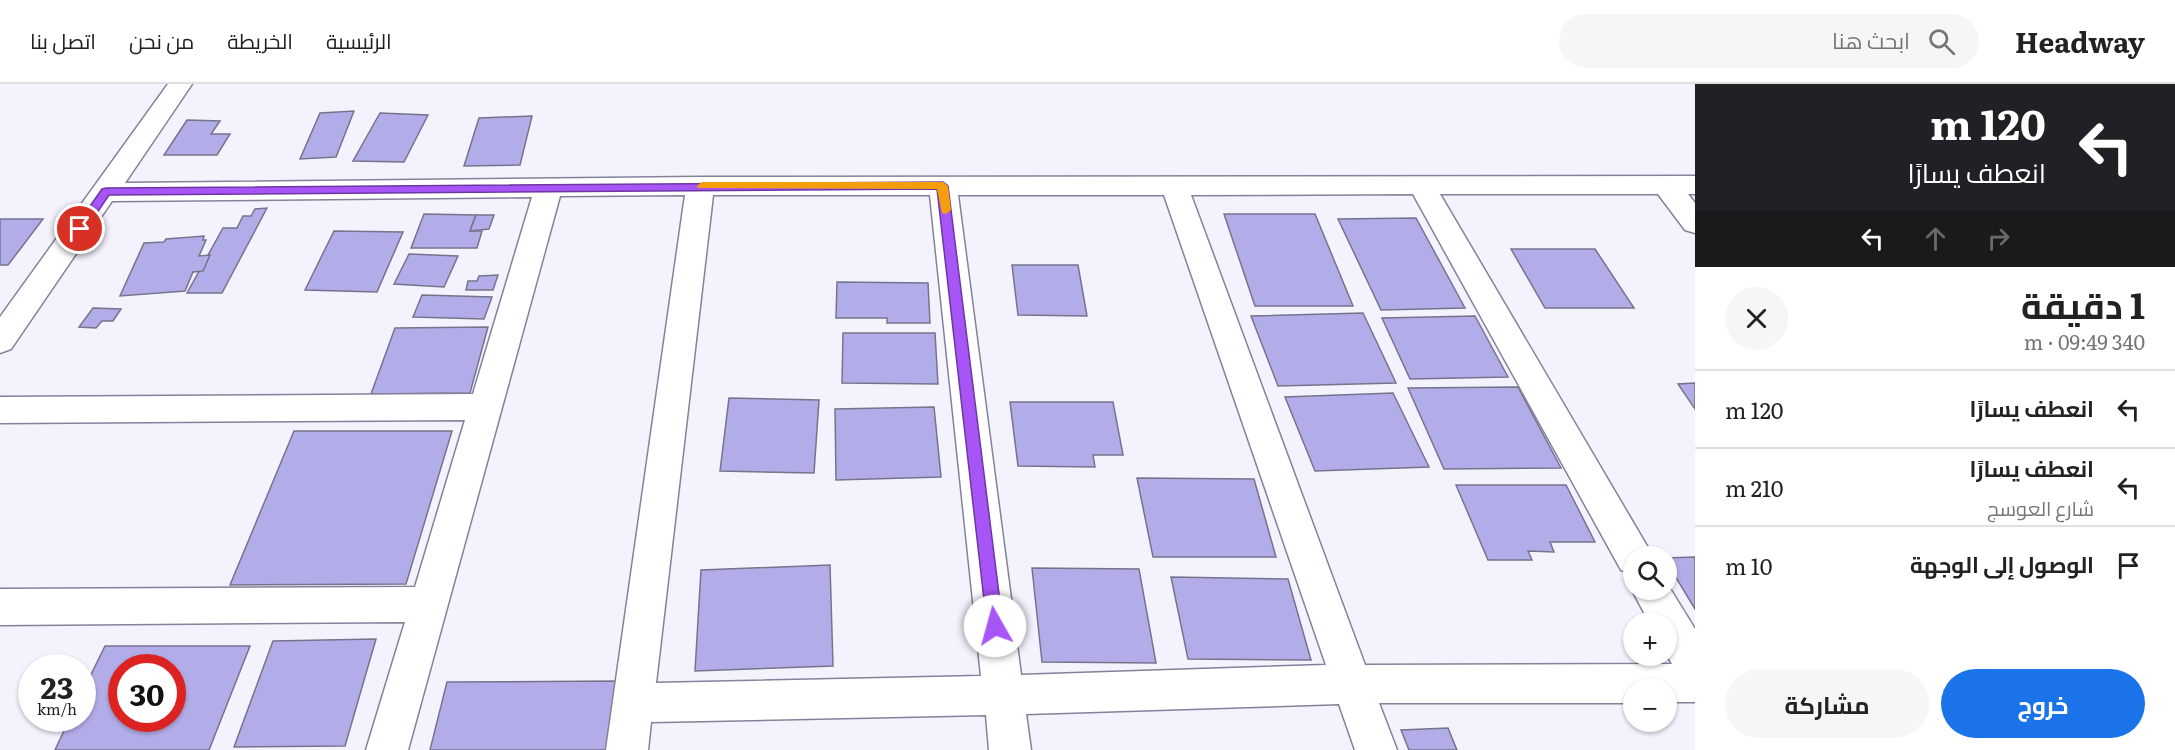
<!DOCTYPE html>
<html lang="ar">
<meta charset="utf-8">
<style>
:root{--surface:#fff;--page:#f6f6f6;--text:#222;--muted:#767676;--line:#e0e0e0;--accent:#1a73e8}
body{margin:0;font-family:Literata,Cairo,serif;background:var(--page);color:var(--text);direction:rtl;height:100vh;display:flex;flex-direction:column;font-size:22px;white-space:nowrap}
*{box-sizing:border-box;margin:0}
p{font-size:20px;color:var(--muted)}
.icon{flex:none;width:33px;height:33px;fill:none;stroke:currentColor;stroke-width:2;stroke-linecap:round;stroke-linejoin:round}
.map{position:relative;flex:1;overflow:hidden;direction:ltr}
.sheet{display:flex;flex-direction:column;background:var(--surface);width:480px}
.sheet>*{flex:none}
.hud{background:#202124;color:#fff;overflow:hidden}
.buttons{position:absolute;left:1623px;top:462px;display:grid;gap:12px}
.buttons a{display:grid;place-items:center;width:54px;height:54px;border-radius:50%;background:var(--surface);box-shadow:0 2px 4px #0004;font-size:30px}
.speed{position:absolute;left:18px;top:570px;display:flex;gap:12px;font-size:30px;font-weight:700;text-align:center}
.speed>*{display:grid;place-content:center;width:78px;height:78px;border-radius:50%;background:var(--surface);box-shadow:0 2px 4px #0004;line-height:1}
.speed small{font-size:15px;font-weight:400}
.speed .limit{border:9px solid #d22;background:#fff;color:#111}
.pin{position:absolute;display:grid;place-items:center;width:51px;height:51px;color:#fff;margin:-26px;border:3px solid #fff;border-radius:50%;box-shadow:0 2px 6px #0007}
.me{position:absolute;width:66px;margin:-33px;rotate:353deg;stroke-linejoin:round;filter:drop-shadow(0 0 4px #0008)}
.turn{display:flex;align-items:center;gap:21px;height:126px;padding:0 30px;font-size:27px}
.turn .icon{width:78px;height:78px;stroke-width:2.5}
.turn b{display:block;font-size:42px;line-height:51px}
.lanes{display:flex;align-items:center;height:57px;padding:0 30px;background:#0003;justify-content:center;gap:30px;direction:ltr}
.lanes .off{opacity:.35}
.round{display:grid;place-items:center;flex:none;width:63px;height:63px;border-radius:32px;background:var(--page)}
.head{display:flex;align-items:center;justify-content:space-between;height:102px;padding:0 30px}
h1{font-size:36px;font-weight:700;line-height:45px}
.action{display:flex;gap:12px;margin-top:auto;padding:12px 30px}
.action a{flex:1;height:69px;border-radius:36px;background:var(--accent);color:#fff;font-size:24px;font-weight:700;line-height:69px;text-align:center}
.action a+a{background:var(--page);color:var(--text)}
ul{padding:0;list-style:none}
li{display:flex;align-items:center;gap:18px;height:78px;padding:0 30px;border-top:2px solid var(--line)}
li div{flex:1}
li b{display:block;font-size:22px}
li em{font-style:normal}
header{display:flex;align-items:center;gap:36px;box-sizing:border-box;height:84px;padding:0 30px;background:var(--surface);border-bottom:2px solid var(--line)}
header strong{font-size:28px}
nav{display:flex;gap:33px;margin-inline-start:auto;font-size:21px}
.search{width:420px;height:54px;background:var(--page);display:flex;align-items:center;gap:15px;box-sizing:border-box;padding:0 21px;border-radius:33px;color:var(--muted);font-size:22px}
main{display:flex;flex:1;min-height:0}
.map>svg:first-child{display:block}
.building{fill:#b2ade8;stroke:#75748c;stroke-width:1.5;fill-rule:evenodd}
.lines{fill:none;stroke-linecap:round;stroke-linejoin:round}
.minor-casing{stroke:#84829b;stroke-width:3}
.minor{fill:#fff;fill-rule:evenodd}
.route{fill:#a855f7;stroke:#6d37a1;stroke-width:1.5}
.slow{fill:#f59e0b}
</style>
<header>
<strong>Headway</strong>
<div class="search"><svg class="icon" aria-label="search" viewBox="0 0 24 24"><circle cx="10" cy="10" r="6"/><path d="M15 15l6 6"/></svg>ابحث هنا</div>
<nav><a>الرئيسية</a><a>الخريطة</a><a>من نحن</a><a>اتصل بنا</a></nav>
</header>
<main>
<section class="sheet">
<div class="hud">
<div class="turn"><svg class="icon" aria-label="left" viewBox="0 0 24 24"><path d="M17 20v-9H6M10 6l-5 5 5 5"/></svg><div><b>120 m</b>انعطف يسارًا</div></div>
<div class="lanes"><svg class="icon" aria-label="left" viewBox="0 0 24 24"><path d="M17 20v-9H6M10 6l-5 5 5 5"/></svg><svg class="icon off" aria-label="ahead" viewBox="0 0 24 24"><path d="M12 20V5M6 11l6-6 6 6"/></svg><svg class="icon off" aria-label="right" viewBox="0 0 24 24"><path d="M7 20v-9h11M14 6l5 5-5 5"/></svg></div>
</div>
<div class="head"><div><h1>1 دقيقة</h1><p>340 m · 09:49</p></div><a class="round"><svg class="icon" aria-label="close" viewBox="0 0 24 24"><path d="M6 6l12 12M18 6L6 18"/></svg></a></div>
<ul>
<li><svg class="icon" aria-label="left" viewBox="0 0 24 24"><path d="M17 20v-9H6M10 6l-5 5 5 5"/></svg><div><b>انعطف يسارًا</b></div><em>120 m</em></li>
<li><svg class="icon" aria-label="left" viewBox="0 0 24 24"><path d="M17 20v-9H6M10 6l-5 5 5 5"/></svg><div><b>انعطف يسارًا</b><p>شارع العوسج</p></div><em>210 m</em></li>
<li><svg class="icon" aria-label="arrive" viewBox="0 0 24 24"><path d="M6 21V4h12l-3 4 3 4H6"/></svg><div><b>الوصول إلى الوجهة</b></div><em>10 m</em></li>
</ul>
<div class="action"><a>خروج</a><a>مشاركة</a></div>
</section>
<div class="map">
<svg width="1695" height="666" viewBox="0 0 1695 666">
<rect width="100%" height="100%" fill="#f3f2fd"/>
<g class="building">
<polygon points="354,27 336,73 300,75 320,29"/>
<polygon points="380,29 428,31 404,78 353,77"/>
<polygon points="532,32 520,81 464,82 479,34"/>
<polygon points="187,36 220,37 211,50 230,50 217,71 164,71"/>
<polygon points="267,124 222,209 187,209 223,144 237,144 243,132 251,132 255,125"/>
<polygon points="424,130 476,131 470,147 482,147 477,164 411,164"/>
<polygon points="1224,130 1315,130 1353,222 1255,222"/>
<polygon points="476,131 494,131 489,145 470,147"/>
<polygon points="1416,134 1465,224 1381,226 1338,135"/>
<polygon points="0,135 43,135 8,181 0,181"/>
<polygon points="334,147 403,148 377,208 305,206"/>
<polygon points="204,152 203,156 206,156 199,172 210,171 203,187 193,188 185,207 120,212 144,159 164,158 166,155"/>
<polygon points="1511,165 1595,165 1634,224 1545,224"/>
<polygon points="409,170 458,172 444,203 394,200"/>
<polygon points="1012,181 1078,181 1087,232 1018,231"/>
<polygon points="498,191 493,206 466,206 468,197 477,197 479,192"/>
<polygon points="837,198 928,199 930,239 887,239 887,234 836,234"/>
<polygon points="422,211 492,213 484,235 413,233"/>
<polygon points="93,224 121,225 113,237 102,237 96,244 79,243"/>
<polygon points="1363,229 1396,299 1278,302 1251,232"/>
<polygon points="1475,232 1508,293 1410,295 1382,234"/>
<polygon points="488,243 470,309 371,310 395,244"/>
<polygon points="843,249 935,249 938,300 842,299"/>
<polygon points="1695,299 1695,325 1678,300"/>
<polygon points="1518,303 1561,384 1444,385 1408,304"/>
<polygon points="1393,309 1429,383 1315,387 1285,313"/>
<polygon points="729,314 819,316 814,389 720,387"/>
<polygon points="1010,318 1113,318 1123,371 1093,371 1095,383 1018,382"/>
<polygon points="934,323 941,393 836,396 835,325"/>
<polygon points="294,347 452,347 406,500 230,501"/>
<polygon points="1137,394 1254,395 1276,473 1153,473"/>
<polygon points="1456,401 1566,401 1595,458 1550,458 1554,468 1528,467 1532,476 1488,476"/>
<polygon points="1695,473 1695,525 1666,477 1666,474"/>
<polygon points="830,481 833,582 695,587 701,486"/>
<polygon points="1032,484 1139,485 1156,579 1042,578"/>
<polygon points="1171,493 1288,495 1311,576 1188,575"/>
<polygon points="376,555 345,662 234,663 273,557"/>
<path d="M 105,562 L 250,562 L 209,666 L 55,666 L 70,634 L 82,634 L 82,609 ZM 122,584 L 172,584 L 172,634 L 122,634 Z"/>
<polygon points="616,597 607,666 430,666 447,598"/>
<polygon points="1448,644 1457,666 1409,666 1401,646"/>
</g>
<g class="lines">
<defs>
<path id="minor" d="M 168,0 L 192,0 L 125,99 L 700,93 L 1695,92 L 1695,110 L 1688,110 L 1695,119 L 1695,149 L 1685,146 L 1658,110 L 1440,110 L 1647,462 L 1652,472 L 1634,472 L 1634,490 L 1621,486 L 1413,110 L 1191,111 L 1365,581 L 1672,580 L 1666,569 L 1666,538 L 1649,538 L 1632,506 L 1634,503 L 1634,506 L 1666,506 L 1666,498 L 1695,545 L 1695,618 L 1666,618 L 1666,604 L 1634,604 L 1634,619 L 1379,619 L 1397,666 L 1355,666 L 1339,620 L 1026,630 L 1031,666 L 989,666 L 986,631 L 651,638 L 648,666 L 606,666 L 685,111 L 560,112 L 408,666 L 366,666 L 405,538 L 0,541 L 0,505 L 415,503 L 465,336 L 0,339 L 0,313 L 473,310 L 532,113 L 112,117 L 11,265 L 0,269 L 0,233 ZM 713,111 L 930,111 L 981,592 L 656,599 ZM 958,111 L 1164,111 L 1326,581 L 1021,591 Z"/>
</defs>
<use href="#minor" class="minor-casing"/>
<use href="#minor" class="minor"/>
</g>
<polygon class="route" points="943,98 948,102 1003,542 1001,547 995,549 990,547 987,542 937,105 109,111 84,148 80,149 74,145 102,105 106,104"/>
<polygon class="slow" points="702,98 943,98 948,102 951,126 946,130 942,129 937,105 698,104 697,102"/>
</svg>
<div class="buttons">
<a><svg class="icon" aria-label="search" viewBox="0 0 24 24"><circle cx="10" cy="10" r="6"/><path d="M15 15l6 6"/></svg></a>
<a>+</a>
<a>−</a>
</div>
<div class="speed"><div>23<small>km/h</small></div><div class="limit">30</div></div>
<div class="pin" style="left:80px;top:145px;background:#d93025"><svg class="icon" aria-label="arrive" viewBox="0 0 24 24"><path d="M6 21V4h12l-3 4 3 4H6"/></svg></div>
<svg class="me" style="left:995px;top:542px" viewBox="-20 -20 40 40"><circle r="19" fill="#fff"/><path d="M0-13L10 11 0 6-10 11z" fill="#a855f7"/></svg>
</div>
</main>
